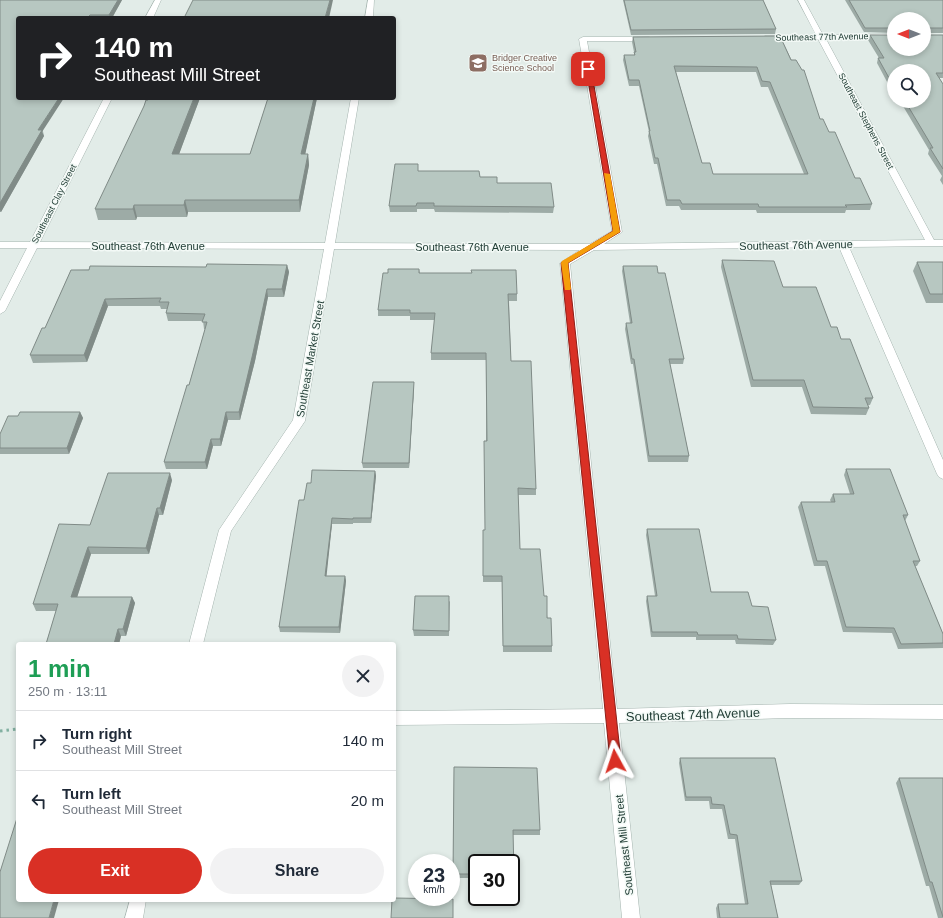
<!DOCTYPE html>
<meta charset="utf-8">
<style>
:root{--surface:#fff;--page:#f2f2f3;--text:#1f2937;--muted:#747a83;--line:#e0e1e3;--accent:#d93025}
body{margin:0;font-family:Helvetica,sans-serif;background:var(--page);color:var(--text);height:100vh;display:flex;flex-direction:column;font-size:15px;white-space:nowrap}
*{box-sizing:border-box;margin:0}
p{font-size:13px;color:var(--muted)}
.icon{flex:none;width:22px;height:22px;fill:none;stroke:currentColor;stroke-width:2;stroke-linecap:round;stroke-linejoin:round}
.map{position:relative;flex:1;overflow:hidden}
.side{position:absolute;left:16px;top:642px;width:380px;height:260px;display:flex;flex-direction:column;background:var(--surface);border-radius:4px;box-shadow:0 2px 6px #0003}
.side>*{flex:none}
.guide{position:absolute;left:16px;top:16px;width:380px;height:84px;border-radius:4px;box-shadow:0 2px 6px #0003;background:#202124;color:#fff;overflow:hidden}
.needle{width:26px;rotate:270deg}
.fabs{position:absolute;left:887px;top:12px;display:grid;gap:8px}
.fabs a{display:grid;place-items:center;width:44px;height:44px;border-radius:50%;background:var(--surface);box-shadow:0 2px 6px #0003;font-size:20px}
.speed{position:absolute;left:408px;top:854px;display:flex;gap:8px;font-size:20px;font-weight:700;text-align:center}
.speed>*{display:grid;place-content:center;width:52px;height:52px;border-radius:50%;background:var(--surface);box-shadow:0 2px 6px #0003;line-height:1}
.speed small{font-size:10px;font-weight:400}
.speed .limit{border:2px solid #111;border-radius:6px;background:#fff;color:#111}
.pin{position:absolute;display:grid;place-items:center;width:34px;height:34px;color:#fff;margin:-17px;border-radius:8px;box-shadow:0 2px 6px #0006}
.me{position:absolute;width:44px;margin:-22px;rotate:355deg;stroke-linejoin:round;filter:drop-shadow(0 0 3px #0008)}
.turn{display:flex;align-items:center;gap:14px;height:84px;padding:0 12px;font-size:18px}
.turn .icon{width:52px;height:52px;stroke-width:2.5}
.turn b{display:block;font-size:28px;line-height:34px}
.round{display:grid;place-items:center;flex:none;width:42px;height:42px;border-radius:21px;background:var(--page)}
.overview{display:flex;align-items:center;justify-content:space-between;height:68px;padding:0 12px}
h1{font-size:24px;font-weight:800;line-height:30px;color:#1e9e55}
.primary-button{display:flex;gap:8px;margin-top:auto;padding:8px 12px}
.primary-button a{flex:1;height:46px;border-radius:24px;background:var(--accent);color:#fff;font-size:16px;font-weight:800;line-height:46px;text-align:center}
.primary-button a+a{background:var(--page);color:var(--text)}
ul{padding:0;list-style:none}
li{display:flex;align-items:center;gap:12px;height:60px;padding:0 12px;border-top:1px solid var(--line)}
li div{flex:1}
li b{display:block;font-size:15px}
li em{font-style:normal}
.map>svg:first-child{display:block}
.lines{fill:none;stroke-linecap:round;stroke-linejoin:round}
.minor-casing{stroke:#a5b4af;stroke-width:1}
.path{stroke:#82b0a1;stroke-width:3;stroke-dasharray:2.5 4;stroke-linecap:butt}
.minor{fill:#fff;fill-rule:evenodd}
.wall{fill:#9daba6;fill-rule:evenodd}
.shaded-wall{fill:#808b87}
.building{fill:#b7c7c1;stroke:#808b87;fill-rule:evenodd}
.route{fill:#d93025;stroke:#8d1f18}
.slow{fill:#f59e0b}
.labels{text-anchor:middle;stroke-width:3;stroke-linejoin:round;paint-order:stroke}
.far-street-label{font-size:9px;fill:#223e36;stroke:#f3f9f6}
.far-education-label{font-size:9px;fill:#785e54;stroke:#f3f9f6;text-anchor:start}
.street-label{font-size:11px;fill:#223e36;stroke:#f3f9f6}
.near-street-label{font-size:13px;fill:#223e36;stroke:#f3f9f6}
</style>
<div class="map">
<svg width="943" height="918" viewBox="0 0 943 918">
<rect width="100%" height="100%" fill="#e2ece8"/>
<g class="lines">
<defs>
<g id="minor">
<polygon points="155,0 161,0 153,18 145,18"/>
<polygon points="368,0 374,0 373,18 365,18"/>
<polygon points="798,0 804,0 823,35 894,34 894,38 826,39 934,240 943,240 943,246 849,247 943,460 943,479 939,477 937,474 839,247 594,250 570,264 617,709 790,704 943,705 943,719 790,718 619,723 640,918 622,918 604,723 394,725 394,711 603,709 560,263 580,250 334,249 305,421 231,531 203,644 189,644 219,530 293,420 324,249 37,248 5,311 0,314 0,301 27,248 0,248 0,242 30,242 104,98 112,98 40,242 325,243 351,98 359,98 335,243 590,244 612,231 579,39 583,37 649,37 653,39 649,41 587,41 622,232 604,244 925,240 818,39 765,40 761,38 765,36 816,35"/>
<polygon points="130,900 146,900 143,918 125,918"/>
</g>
</defs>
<use href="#minor" class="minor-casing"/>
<polyline class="path" points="0,731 18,729"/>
<use href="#minor" class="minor"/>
</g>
<g class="wall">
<polygon points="0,0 122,0 112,18 18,18 44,136 1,212 0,212"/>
<polygon points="623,0 763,0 776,29 775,34 631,35"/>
<polygon points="845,0 943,0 943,33 924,33 926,35 943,35 943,78 939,78 943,84 943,185 940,180 942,176 928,154 929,150 900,101 924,101 894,71 894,95 877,63 878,58 879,58 868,40 870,35 924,49 894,19 894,33 864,32"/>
<path d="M 780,36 L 820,119 L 829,132 L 855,178 L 872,204 L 870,210 L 846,210 L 845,213 L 757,213 L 756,210 L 681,210 L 679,206 L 666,206 L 657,164 L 654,164 L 648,136 L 649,132 L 639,86 L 629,86 L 623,60 L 624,55 L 634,55 L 634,52 L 632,42 L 633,37 ZM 676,72 L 756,72 L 761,87 L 768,87 L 804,174 L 713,174 L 702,163 Z"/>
<polygon points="200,98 179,154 250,154 268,98 317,98 305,154 308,154 309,165 300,212 188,212 187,217 137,217 136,220 98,220 95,209"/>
<polygon points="480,177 497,183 554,207 553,213 435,212 434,209 417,209 417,212 390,212 389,206"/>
<polygon points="722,260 783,287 831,327 873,398 870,405 868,405 869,408 866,415 811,414 802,387 751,387 721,267"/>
<polygon points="917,262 943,262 943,303 926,303 913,271"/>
<polygon points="287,265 289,272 284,297 268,297 255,361 240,420 228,420 221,446 213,446 207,469 166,469 164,462 189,385 205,329 204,329 203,321 168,321 166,313 167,309 161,309 160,306 108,306 87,362 33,363 30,355 45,328 71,270 206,267"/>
<polygon points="623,266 658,273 684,359 683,364 670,364 689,456 688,462 648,462 633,364 631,364 625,329 626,323 630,323 622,271"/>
<polygon points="419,269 420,273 517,294 517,301 509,301 511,361 536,489 536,495 518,495 520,549 544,596 552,646 552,652 503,652 502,582 483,582 483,530 485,530 486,441 486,360 431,360 431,353 435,320 410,320 410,316 378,316 378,310 388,273"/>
<polygon points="414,388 409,468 363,468 362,463"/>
<polygon points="80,412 83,418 69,454 0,454 0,434"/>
<polygon points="846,469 908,515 905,521 920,561 917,566 915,566 943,634 943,648 898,649 892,633 843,632 825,566 814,566 798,507 801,502 831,502 830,500 833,494 850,494 844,475"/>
<polygon points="375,471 376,476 371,523 353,523 353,524 332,524 326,576 345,576 346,581 340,633 280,632 279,627 304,500"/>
<polygon points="172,480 163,515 159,515 149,554 91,554 77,597 132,597 135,603 126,636 121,636 119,644 46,644 56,611 36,611 33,604 90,525"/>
<polygon points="647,529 711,592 752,606 776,640 773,645 736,644 735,640 696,640 696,637 651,637 646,601 647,596 655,596 646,535"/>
<polygon points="450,601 449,636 414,636 413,630"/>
<polygon points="680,758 802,881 799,885 771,885 778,918 717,918 716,908 718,904 745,904 735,839 728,839 722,809 710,809 709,801 685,801 679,763"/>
<polygon points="454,767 540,830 540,835 513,835 513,878 511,878 511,863 477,863 477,878 453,878"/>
<polygon points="899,778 943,778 943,918 938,918 929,886 926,886 896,783"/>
</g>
<g class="shaded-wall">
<polygon points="118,0 122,0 112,18 110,18 109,15"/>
<polygon points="330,0 333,0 329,18 325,18"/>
<polygon points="59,98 64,98 42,132 44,136 1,212 0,210 0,203 38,130"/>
<polygon points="194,98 200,98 175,165 172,154"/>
<polygon points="314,98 317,98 303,165 301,154"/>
<polygon points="308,154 309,165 300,212 299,200"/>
<polygon points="185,200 188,212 187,217 184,205"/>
<polygon points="134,205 137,217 136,220 133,209"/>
<polygon points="287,265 289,272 284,297 282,289"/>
<polygon points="267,289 268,297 255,361 240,420 239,412"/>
<polygon points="105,299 108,306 87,362 84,355"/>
<polygon points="414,382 414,388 409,468 409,463"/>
<polygon points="80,412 83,418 69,454 67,448"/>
<polygon points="226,412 228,420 221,446 220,439"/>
<polygon points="211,439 213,446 207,469 205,462"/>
<polygon points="375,471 376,476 371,523 371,518"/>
<polygon points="170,473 172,480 163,515 160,508"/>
<polygon points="157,508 159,515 149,554 146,548"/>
<polygon points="332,518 332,524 326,581 325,576"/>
<polygon points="88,547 91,554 75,604 71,597"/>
<polygon points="345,576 346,581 340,633 339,627"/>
<polygon points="132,597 135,603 126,636 123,629"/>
<polygon points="118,629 121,636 119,644 114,644"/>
<polygon points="54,900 59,900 54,918 49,918"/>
</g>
<g class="building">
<polygon points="0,0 118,0 109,15 90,15 87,18 18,18 18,98 59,98 38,130 42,130 0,203"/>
<polygon points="193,0 330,0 325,18 184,18"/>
<polygon points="624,0 763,0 776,29 631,30"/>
<polygon points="849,0 943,0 943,28 926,28 924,33 926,35 943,35 943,73 936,73 943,84 943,169 930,148 933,148 905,101 924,101 924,71 894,71 894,87 878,58 884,58 870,35 894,35 894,49 924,49 924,19 894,19 894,28 865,28"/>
<path d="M 780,36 L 791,60 L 796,60 L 802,70 L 804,70 L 820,119 L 823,119 L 829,132 L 835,132 L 855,178 L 860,178 L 872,204 L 845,205 L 847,207 L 759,207 L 758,204 L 682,204 L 680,200 L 667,200 L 658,158 L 655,158 L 649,131 L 650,131 L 639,80 L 629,80 L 624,55 L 635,55 L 634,52 L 636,52 L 633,37 ZM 674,66 L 757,67 L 762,81 L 770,82 L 808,174 L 713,174 L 710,163 L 702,163 Z"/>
<polygon points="149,98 194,98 172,154 250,154 268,98 314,98 301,154 308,154 299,200 185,200 184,205 134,205 133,209 95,209 144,106 146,100 148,100"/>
<polygon points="395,164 418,164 418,171 479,171 480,177 497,177 497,183 551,183 554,207 434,206 434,203 417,203 416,206 389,206"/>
<polygon points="722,260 774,261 783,287 816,287 831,327 837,327 841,339 850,339 873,398 865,398 869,408 813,407 804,380 753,380"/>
<polygon points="917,262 943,262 943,294 930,294"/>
<polygon points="207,264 287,265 282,289 267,289 253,353 239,412 226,412 220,439 211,439 205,462 164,462 187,385 189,385 207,322 202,322 205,314 166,313 169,302 159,302 161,298 105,299 84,355 30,355 42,328 45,328 71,270 89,270 90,266 206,267"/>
<polygon points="623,266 657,266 658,273 665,273 684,359 669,359 689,456 649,456 634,359 632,359 626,323 632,323"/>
<polygon points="388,269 419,269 419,273 472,273 471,270 516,270 517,294 508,294 511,361 531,361 536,489 518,488 520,549 540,549 544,596 547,596 547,618 551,618 552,646 503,646 502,576 483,576 483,530 485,530 484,441 487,441 486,353 431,353 435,313 410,313 410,310 378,310 383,273 388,273"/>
<polygon points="373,382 414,382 409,463 362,463"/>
<polygon points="20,412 80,412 67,448 0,448 0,434 8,416 18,416"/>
<polygon points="846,469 890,469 908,515 903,515 920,561 913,561 943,634 943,643 901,644 894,628 846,627 827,561 817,561 801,502 835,502 833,494 854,494"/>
<polygon points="312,470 375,471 371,518 353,518 353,519 332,518 325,576 345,576 339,627 279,627 299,500 304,500 307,483 311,483"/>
<polygon points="108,473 170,473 160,508 157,508 146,548 88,547 71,597 132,597 123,629 118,629 114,644 46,644 58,604 33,604 59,524 90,525"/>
<polygon points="647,529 699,529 711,592 748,592 752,606 768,607 776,640 738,639 737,635 698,635 697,632 652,632 647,596 657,596"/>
<polygon points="415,596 449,596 449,631 413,630"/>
<polygon points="680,758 775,758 802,881 770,881 778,918 720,918 718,904 748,904 737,835 730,834 724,805 712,804 711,797 686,797"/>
<polygon points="454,767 537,768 540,830 513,830 514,874 511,874 511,863 477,863 477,874 453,874"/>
<polygon points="899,778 943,778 943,917 932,882 930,882"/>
<polygon points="18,815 18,900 54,900 49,918 0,918 0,872"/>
<polygon points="394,898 453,899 453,918 391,918 392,900 394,900"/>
</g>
<polygon class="route" points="586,68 591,69 620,232 568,263 621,761 620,764 615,766 611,764 610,761 561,263 613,231"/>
<polygon class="slow" points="604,173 610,174 620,232 568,263 571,289 570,290 565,290 561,263 562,261 613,231"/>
<defs>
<symbol id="school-square" viewBox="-11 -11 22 22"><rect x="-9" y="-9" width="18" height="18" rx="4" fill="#8d6e63" stroke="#f3f9f6"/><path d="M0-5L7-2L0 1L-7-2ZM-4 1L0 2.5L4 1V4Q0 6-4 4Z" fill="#fff"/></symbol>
</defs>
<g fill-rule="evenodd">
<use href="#school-square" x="467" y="52" width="22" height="22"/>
</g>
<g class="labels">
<g class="far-street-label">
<text transform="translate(822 37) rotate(-1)" y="3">Southeast 77th Avenue</text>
<text transform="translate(866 121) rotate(62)" y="3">Southeast Stephens Street</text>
<text transform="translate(54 204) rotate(-63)" y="3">Southeast Clay Street</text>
</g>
<g class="far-education-label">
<text x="492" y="61">Bridger Creative<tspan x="492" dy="10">Science School</tspan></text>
</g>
<g class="street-label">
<text transform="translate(796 245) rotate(-1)" y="4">Southeast 76th Avenue</text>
<text x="148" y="250">Southeast 76th Avenue</text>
<text x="472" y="251">Southeast 76th Avenue</text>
<text transform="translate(310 359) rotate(-80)" y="4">Southeast Market Street</text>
<text transform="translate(624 845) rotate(-96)" y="4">Southeast Mill Street</text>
</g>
<g class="near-street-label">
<text transform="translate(693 714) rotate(-2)" y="5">Southeast 74th Avenue</text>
</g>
</g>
</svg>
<div class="fabs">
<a><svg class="needle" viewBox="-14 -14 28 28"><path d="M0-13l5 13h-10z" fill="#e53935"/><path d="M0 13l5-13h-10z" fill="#747a83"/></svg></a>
<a><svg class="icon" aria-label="search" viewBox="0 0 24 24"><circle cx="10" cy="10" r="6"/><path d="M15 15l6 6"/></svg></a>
</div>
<div class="speed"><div>23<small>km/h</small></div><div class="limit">30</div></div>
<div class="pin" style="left:588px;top:69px;background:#d93025"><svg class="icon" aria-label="arrive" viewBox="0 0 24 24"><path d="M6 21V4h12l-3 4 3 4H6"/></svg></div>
<svg class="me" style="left:615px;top:761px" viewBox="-20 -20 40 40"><path d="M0-17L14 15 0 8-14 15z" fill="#d93025" stroke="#fff" stroke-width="4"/></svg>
<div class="guide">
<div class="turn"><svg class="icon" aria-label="right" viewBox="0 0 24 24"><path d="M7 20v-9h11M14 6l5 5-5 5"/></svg><div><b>140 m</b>Southeast Mill Street</div></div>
</div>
<section class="side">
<div class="overview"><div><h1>1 min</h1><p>250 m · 13:11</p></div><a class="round"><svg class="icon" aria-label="close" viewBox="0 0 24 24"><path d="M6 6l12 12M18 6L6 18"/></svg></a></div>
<ul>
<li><svg class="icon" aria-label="right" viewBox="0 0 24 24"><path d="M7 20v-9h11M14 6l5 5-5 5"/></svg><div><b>Turn right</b><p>Southeast Mill Street</p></div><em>140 m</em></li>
<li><svg class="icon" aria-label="left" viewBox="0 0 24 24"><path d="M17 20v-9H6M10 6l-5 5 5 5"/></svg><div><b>Turn left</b><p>Southeast Mill Street</p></div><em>20 m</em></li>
</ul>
<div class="primary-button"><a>Exit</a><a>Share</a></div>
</section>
</div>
